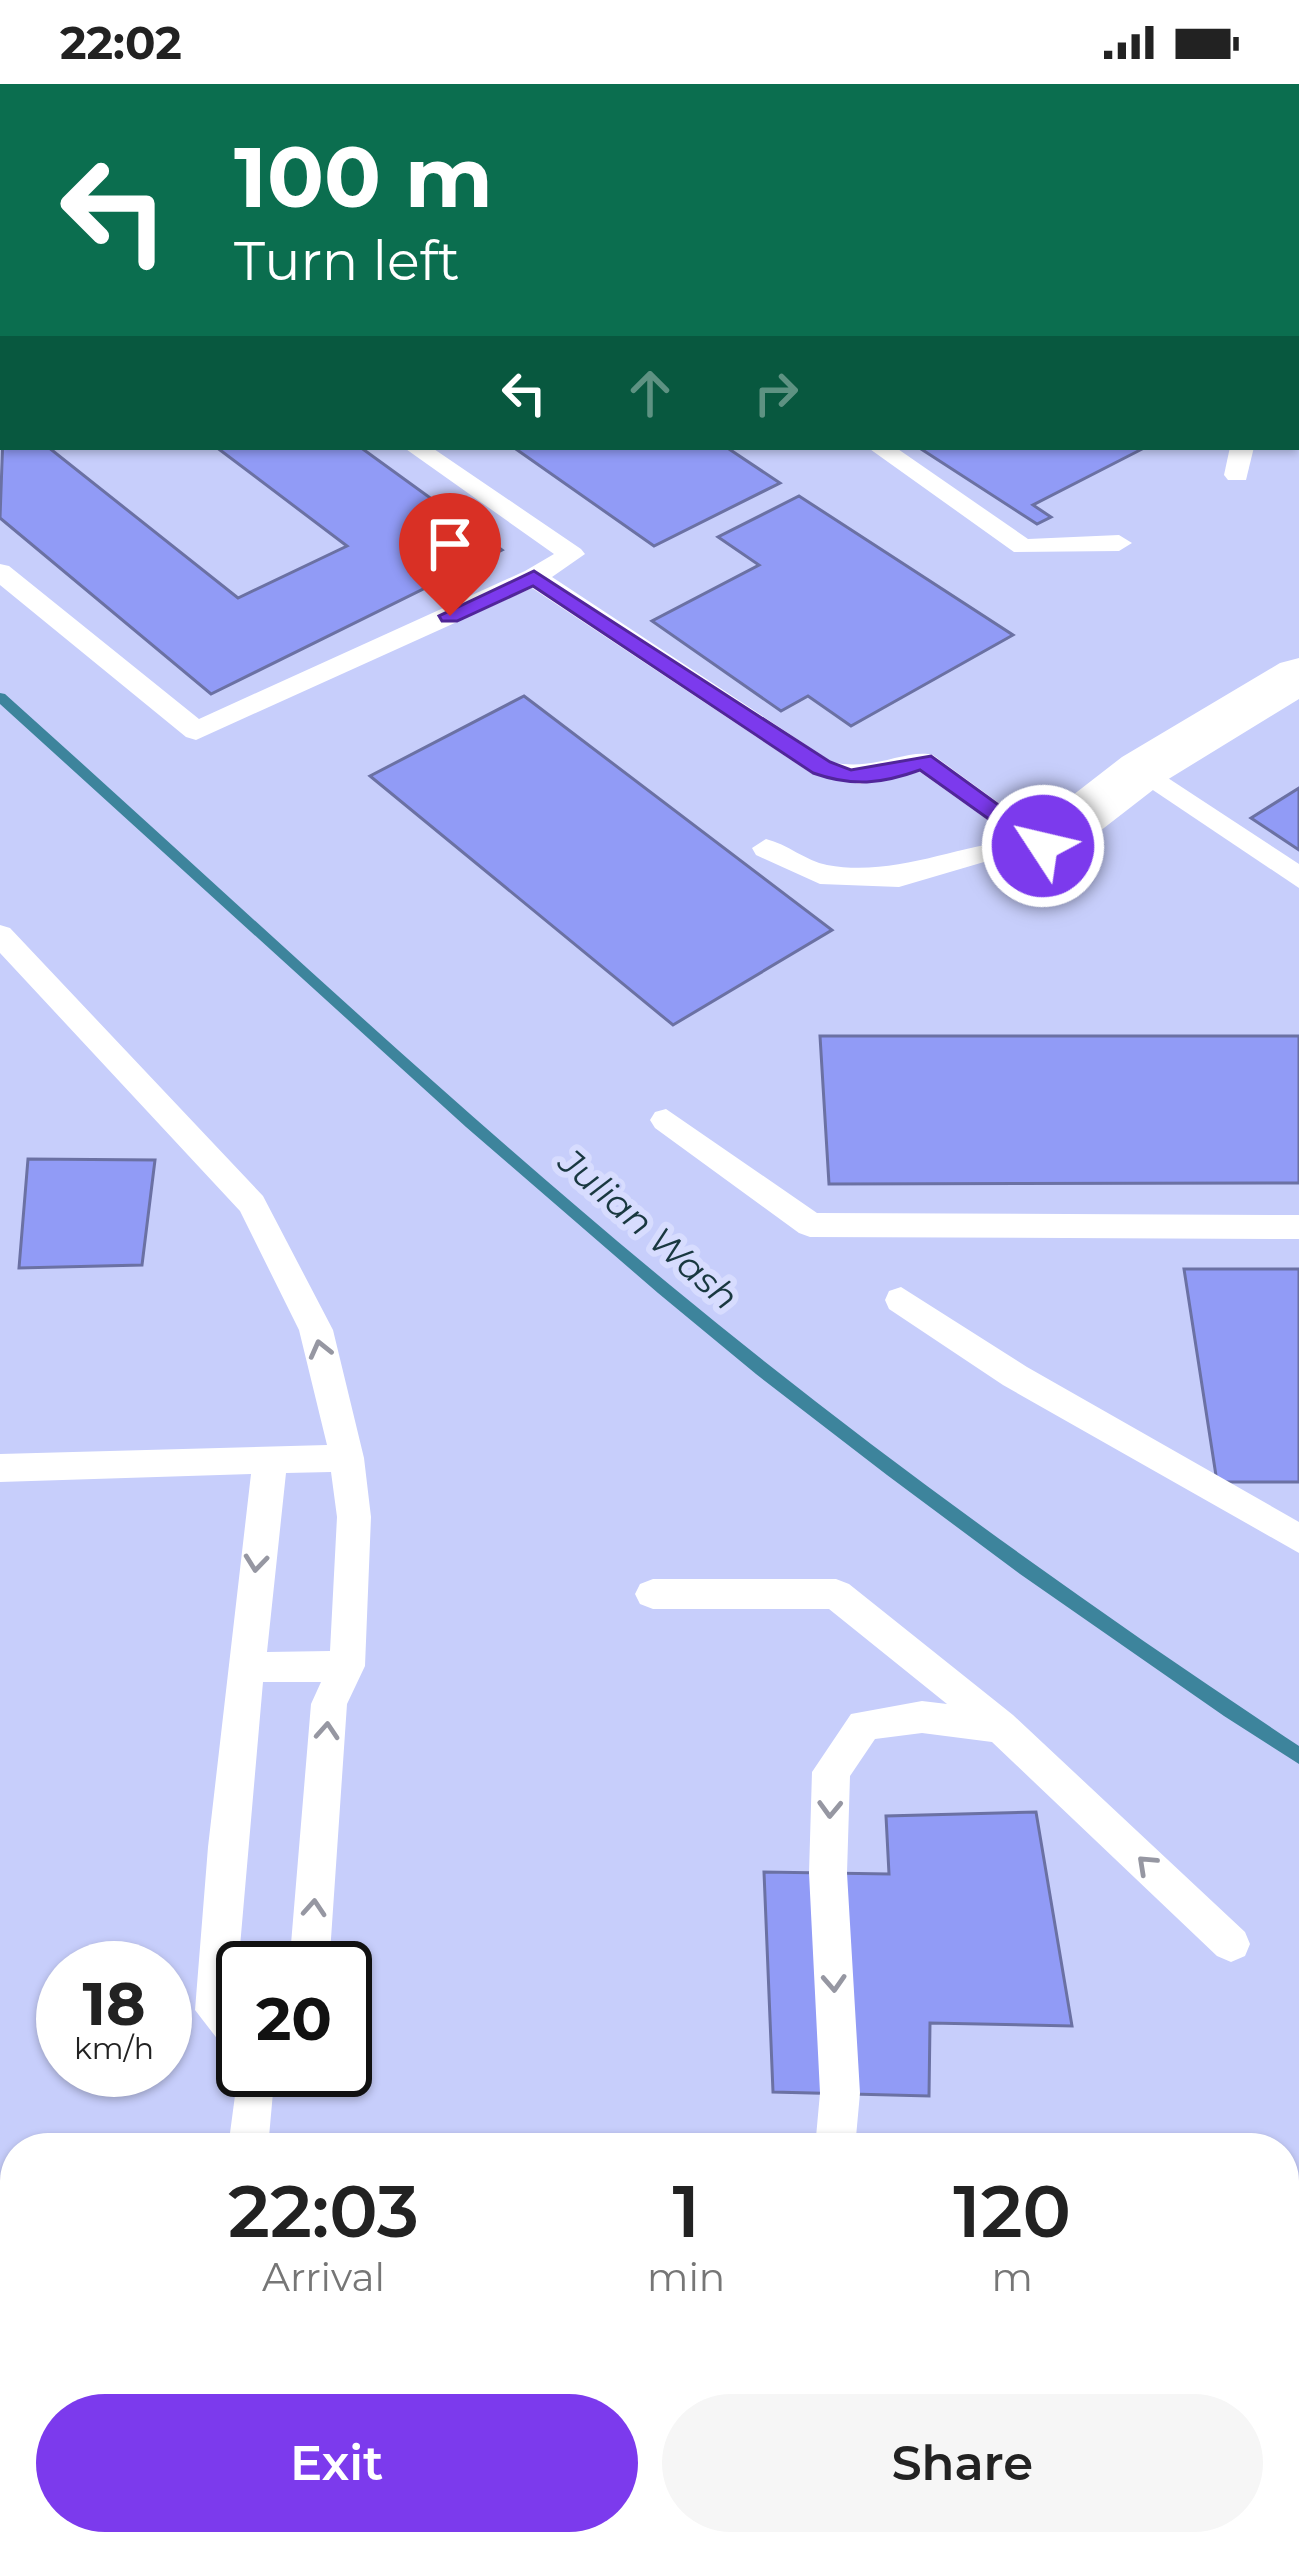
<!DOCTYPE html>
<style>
:root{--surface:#fff;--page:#f6f6f6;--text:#222;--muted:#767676;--accent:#7c3aed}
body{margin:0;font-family:Montserrat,sans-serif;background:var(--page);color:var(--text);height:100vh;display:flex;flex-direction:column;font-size:45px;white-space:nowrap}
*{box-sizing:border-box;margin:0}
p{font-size:39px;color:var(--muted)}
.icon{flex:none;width:66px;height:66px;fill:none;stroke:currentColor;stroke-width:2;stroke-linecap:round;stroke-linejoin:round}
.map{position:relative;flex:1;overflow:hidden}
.details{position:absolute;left:0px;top:2049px;width:1299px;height:423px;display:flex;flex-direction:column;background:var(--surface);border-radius:48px 48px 0 0;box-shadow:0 3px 9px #0004}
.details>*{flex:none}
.hud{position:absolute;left:0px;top:0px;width:1299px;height:366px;box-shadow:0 3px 9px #0004;background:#0b6e4f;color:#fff;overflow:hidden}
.speed{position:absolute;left:36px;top:1857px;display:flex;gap:24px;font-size:60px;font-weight:700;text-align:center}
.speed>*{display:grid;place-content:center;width:156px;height:156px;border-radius:50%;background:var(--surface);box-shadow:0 3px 9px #0004;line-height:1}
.speed small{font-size:30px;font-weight:400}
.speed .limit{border:6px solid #111;border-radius:18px;background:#fff;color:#111}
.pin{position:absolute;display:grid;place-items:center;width:102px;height:102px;color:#fff;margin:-123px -51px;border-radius:50% 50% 50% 0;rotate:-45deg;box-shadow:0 0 12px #0007}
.pin .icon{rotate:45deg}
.me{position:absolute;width:132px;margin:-66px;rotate:305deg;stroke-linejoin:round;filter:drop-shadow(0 0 9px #0008)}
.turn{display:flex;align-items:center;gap:42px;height:252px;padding:0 36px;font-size:54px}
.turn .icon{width:156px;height:156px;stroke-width:2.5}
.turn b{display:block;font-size:84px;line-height:102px}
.lanes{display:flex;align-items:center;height:114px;padding:0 36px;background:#0003;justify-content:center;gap:60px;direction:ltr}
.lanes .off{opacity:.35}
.eta{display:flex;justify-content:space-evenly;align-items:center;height:204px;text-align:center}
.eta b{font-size:72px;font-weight:600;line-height:84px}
.button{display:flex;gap:24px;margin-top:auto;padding:24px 36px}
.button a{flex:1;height:138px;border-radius:72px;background:var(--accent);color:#fff;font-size:48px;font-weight:600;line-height:138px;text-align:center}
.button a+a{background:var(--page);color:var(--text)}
.status{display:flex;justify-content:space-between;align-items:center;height:84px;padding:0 60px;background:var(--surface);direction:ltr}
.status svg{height:33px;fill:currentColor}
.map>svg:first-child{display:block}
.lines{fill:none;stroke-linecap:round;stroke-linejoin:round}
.stream{fill:#3d849c;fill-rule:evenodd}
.building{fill:#919bf6;stroke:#6b71a3;stroke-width:3}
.lane{fill:#fff;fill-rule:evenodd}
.street{fill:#fff;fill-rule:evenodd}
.primary{fill:#d6b0cb;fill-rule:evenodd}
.oneway{stroke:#9697a2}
.route{fill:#7c3aed;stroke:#51269a;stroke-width:3}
.labels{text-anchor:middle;stroke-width:12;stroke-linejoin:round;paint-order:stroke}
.water-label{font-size:36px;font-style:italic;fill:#193840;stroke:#d7dcfe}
</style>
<div class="status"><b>22:02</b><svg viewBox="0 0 49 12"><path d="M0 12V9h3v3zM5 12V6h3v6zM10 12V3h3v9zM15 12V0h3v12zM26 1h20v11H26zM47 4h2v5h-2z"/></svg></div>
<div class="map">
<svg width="1299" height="2470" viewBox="0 0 1299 2470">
<rect width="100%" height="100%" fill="#c7cefb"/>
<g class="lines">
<path class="stream" d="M 0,609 L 5,610 C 226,808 441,1012 670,1201 C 871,1367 1082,1518 1299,1662 L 1299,1680 L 1224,1632 L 1020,1490 L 887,1391 L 756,1290 L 658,1209 L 466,1043 L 0,620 Z"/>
</g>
<g class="building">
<polygon points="346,0 511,0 516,3 339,3"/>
<polygon points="3,351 3,363 48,363 238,514 347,462 216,363 360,363 502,466 211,610 0,434"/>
<polygon points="513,363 726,363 780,399 654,462"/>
<polygon points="918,363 1146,363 1033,421 1051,433 1037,440"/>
<polygon points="799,412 1013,551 851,642 808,612 781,627 652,537 759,481 718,453"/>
<polygon points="524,612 832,846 673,941 370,692"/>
<polygon points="1299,704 1299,766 1251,734"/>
<polygon points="820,952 1299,952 1299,1099 829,1100"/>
<polygon points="28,1075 155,1076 142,1181 19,1184"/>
<polygon points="1184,1185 1299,1185 1299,1398 1217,1398"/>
<polygon points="1036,1728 1072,1942 930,1939 929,2012 773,2008 764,1788 889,1790 886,1732"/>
</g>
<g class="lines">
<g class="lane">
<polygon points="140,0 164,0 166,3 142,3"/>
<polygon points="282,0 310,0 280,3"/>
<polygon points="736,0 761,0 763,3 738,3"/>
<polygon points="3,262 3,276 0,277 0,263"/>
<polygon points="1296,300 1299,300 1296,316"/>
<polygon points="0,328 3,328 0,344"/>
<polygon points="1296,348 1299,348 1299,364 1293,363"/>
<path d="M 403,363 L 431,363 L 581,465 L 585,470 L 552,493 L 832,678 C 873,688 907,664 933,671 L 1058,762 L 1044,771 L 984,778 L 899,803 L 820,800 L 756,771 L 752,764 L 766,755 C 787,760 806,777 827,781 C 893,793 952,763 1016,756 L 920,688 L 860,700 L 812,690 L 532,504 L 196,656 L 186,653 L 0,501 L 0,480 L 9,482 L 199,635 L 525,487 L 554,470 Z"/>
<polygon points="867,363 895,363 1028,455 1119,451 1132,459 1119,467 1014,468"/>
<polygon points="1230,363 1254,363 1246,396 1228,396 1224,391"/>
<polygon points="1142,677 1299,780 1299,804 1132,692 1128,686"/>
<path d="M 0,841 L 10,844 L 263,1112 L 333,1246 L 364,1374 L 371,1433 L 365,1582 L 347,1620 L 329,1884 L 289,1884 L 311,1620 L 321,1598 L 263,1598 L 235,1920 L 243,1929 L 243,1986 L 275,1986 L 268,2064 L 228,2064 L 240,1974 L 229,1970 L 195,1926 L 208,1763 L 251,1390 L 0,1398 L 0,1370 L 327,1361 L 299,1246 L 240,1127 L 0,869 ZM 331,1388 L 337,1433 L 330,1567 L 267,1568 L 286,1389 Z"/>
<polygon points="666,1025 817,1129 1299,1131 1299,1155 810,1153 799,1149 655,1044 650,1036 655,1028"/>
<polygon points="901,1203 1027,1283 1299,1438 1299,1469 1003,1301 889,1225 885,1216 889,1207"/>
<polygon points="653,1495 836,1495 849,1500 1013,1631 1245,1848 1250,1860 1245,1872 1231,1878 1217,1872 992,1658 922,1649 875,1655 850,1692 847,1789 860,2009 855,2064 815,2064 820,2009 809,1789 812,1688 851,1630 922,1617 947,1620 829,1525 653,1525 640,1520 635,1510 640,1500"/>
<polygon points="1284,2178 1299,2185 1299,2321 1284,2314"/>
</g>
<g class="street">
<polygon points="1020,0 1066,0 1068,3 1022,3"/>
<polygon points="1296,124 1299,125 1299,154 1296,153"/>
<polygon points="1299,574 1299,615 1162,699 1064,775 1044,781 1024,775 1015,762 1024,749 1122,673 1280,579"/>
<rect x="862" y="2457" width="90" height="13"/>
</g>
<g class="primary">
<rect x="0" y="2266" width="15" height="86"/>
<polygon points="1284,2287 1299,2288 1299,2374 1284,2373"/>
</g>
</g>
<defs><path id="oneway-chevron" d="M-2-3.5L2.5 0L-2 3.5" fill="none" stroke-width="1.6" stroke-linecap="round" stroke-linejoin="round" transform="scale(3)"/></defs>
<g class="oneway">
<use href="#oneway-chevron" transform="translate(320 1265) rotate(-104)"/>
<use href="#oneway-chevron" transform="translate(256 1479) rotate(96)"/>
<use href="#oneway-chevron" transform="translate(327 1647) rotate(-86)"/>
<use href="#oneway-chevron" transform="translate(830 1725) rotate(92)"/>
<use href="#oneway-chevron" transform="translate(1146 1780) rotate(-137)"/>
<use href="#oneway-chevron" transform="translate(314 1824) rotate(-86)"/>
<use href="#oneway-chevron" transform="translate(834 1899) rotate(87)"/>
</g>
<path class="route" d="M 534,487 L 830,678 L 851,686 L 931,672 L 1055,762 L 1043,770 L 1035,768 L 920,686 C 881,700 853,703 813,689 L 533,502 L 457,537 L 442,537 L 439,532 Z"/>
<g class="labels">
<g class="water-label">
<text transform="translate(649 1145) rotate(41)" y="13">Julian Wash</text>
</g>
</g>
</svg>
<div class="speed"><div>18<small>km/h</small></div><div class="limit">20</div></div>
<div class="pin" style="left:450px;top:532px;background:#d93025"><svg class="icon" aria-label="arrive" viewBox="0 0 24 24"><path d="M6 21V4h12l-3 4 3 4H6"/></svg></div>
<svg class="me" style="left:1043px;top:762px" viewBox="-20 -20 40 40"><circle r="17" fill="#7c3aed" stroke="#fff" stroke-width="3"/><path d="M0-11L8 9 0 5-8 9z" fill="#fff"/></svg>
<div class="hud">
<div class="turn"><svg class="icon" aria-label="left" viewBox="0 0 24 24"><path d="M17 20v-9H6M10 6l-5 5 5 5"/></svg><div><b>100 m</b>Turn left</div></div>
<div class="lanes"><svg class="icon" aria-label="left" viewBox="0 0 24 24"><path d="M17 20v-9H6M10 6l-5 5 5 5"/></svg><svg class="icon off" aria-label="ahead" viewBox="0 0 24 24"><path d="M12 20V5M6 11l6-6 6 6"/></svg><svg class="icon off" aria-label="right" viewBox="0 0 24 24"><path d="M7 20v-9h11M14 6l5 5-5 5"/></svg></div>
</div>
<section class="details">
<div class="eta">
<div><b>22:03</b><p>Arrival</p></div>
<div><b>1</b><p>min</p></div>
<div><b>120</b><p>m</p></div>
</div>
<div class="button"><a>Exit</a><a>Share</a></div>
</section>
</div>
